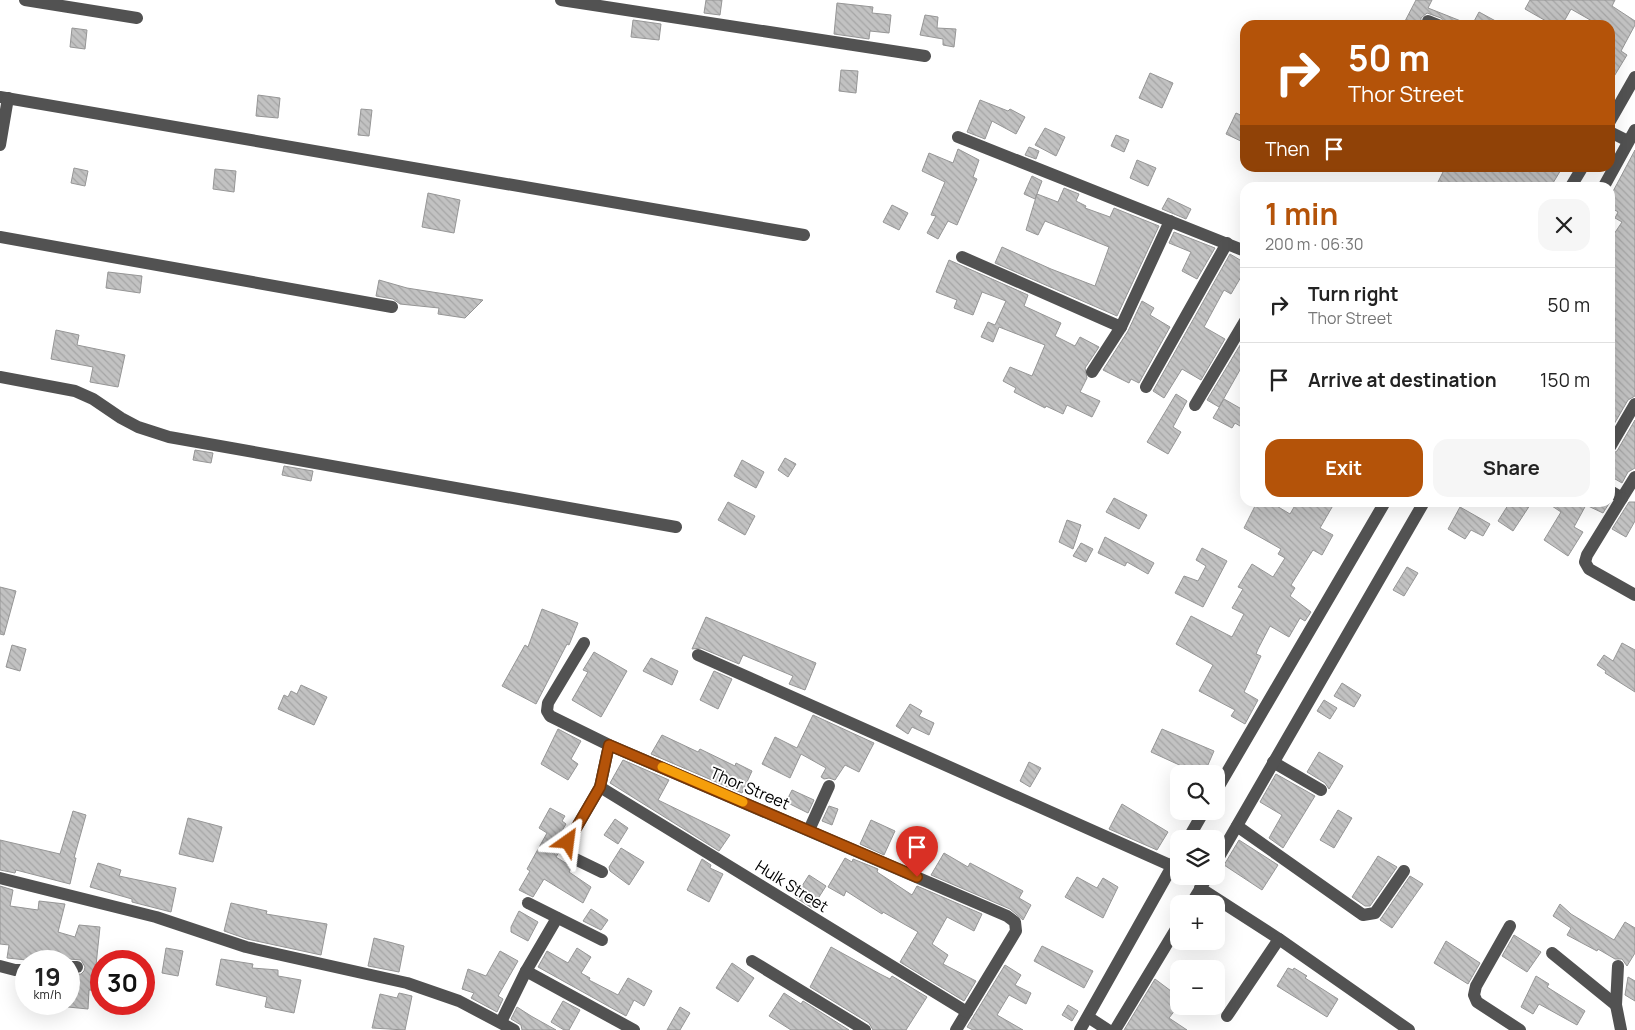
<!DOCTYPE html>
<meta charset="utf-8">
<style>
:root{--surface:#fff;--page:#f6f6f6;--text:#222;--muted:#767676;--line:#e0e0e0;--accent:#b45309}
body{margin:0;font-family:Manrope,sans-serif;background:var(--page);color:var(--text);height:100vh;display:flex;flex-direction:column;font-size:19px;white-space:nowrap}
*{box-sizing:border-box;margin:0}
p{font-size:16px;color:var(--muted)}
.icon{flex:none;width:28px;height:28px;fill:none;stroke:currentColor;stroke-width:2;stroke-linecap:round;stroke-linejoin:round}
.map{position:relative;flex:1;overflow:hidden}
.panel{position:absolute;left:1240px;top:182px;width:375px;height:325px;display:flex;flex-direction:column;background:var(--surface);border-radius:15px;box-shadow:0 5px 20px #0002}
.panel>*{flex:none}
.guide{position:absolute;left:1240px;top:20px;width:375px;height:152px;border-radius:15px;box-shadow:0 5px 20px #0002;background:#b45309;color:#fff;overflow:hidden}
.controls{position:absolute;left:1170px;top:765px;display:grid;gap:10px}
.controls a{display:grid;place-items:center;width:55px;height:55px;border-radius:10px;background:var(--surface);box-shadow:0 5px 20px #0002;font-size:25px}
.speed{position:absolute;left:15px;top:950px;display:flex;gap:10px;font-size:25px;font-weight:700;text-align:center}
.speed>*{display:grid;place-content:center;width:65px;height:65px;border-radius:50%;background:var(--surface);box-shadow:0 5px 20px #0002;line-height:1}
.speed small{font-size:12px;font-weight:400}
.speed .limit{border:8px solid #d22;background:#fff;color:#111}
.pin{position:absolute;display:grid;place-items:center;width:42px;height:42px;color:#fff;margin:-51px -21px;border-radius:50% 50% 50% 0;rotate:-45deg;box-shadow:0 0 5px #0007}
.pin .icon{rotate:45deg}
.me{position:absolute;width:55px;margin:-28px;rotate:31deg;stroke-linejoin:round;filter:drop-shadow(0 0 4px #0008)}
.turn{display:flex;align-items:center;gap:18px;height:105px;padding:0 25px;font-size:22px}
.turn .icon{width:65px;height:65px;stroke-width:2.5}
.turn b{display:block;font-size:35px;line-height:42px}
.then{display:flex;align-items:center;height:48px;padding:0 25px;background:#0003;gap:10px;font-size:19px}
.round{display:grid;place-items:center;flex:none;width:52px;height:52px;border-radius:15px;background:var(--page)}
.head{display:flex;align-items:center;justify-content:space-between;height:85px;padding:0 25px}
h1{font-size:30px;font-weight:700;line-height:38px;color:var(--accent)}
.button{display:flex;gap:10px;margin-top:auto;padding:10px 25px}
.button a{flex:1;height:58px;border-radius:15px;background:var(--accent);color:#fff;font-size:20px;font-weight:700;line-height:58px;text-align:center}
.button a+a{background:var(--page);color:var(--text)}
ul{padding:0;list-style:none}
li{display:flex;align-items:center;gap:15px;height:75px;padding:0 25px;border-top:1px solid var(--line)}
li div{flex:1}
li b{display:block;font-size:19px}
li em{font-style:normal}
.map>svg:first-child{display:block}
.building{fill:url(#building-back-hatch);stroke:#969696}
.lines{fill:none;stroke-linecap:round;stroke-linejoin:round}
.minor{stroke:#525252;stroke-width:12}
.route-casing{stroke:#753606;stroke-width:12}
.route{stroke:#b45309;stroke-width:9}
.slow{stroke:#f59e0b;stroke-width:9}
.labels{text-anchor:middle;stroke-width:4;stroke-linejoin:round;paint-order:stroke}
.street-label{font-size:16px;fill:#000;stroke:#fff}
</style>
<div class="map">
<svg width="1635" height="1030" viewBox="0 0 1635 1030">
<defs>
<pattern id="building-back-hatch" width="6" height="6" patternUnits="userSpaceOnUse" patternTransform="scale(1.25)"><rect width="6" height="6" fill="#c2c2c2"/><path d="M-1 5l2 2M0 0l6 6M5-1l2 2" fill="none" stroke="#a5a5a5"/></pattern>
</defs>
<rect width="100%" height="100%" fill="#fff"/>
<g class="building">
<polygon points="706,0 722,0 720,15 704,13"/>
<polygon points="1416,0 1432,0 1428,8 1471,25 1446,25 1441,18 1427,13 1421,18 1421,25 1403,25"/>
<polygon points="1530,0 1615,0 1612,6 1635,21 1635,25 1621,51 1627,55 1610,83 1610,25 1599,25 1571,9 1562,25 1544,25 1546,21 1525,9"/>
<polygon points="837,3 873,7 872,13 891,15 889,33 870,31 869,39 834,34"/>
<polygon points="1479,12 1503,25 1472,25"/>
<polygon points="925,15 938,17 937,28 956,29 954,47 943,45 943,39 920,35"/>
<polygon points="633,20 661,24 659,40 631,37"/>
<polygon points="72,28 87,30 85,49 70,47"/>
<polygon points="841,70 858,71 856,93 839,91"/>
<polygon points="1150,73 1173,83 1162,108 1139,98"/>
<polygon points="258,95 280,98 278,118 256,116"/>
<polygon points="980,100 1008,111 1010,109 1025,117 1016,134 992,121 985,139 967,132"/>
<polygon points="361,109 372,110 369,136 358,135"/>
<polygon points="1236,113 1245,117 1245,143 1226,134"/>
<polygon points="1045,128 1065,137 1056,156 1035,145"/>
<polygon points="1116,135 1129,140 1124,152 1111,146"/>
<polygon points="1029,147 1039,151 1036,159 1025,155"/>
<polygon points="958,149 979,160 973,177 977,179 957,225 948,221 938,239 927,233 936,216 931,215 945,182 922,171 929,153 953,163"/>
<polygon points="1635,150 1635,396 1628,400 1610,431 1610,329 1616,319 1610,315 1610,240 1622,222 1615,218 1618,212 1610,207 1610,197"/>
<polygon points="1137,160 1156,168 1148,186 1130,178"/>
<polygon points="74,168 88,171 85,186 71,183"/>
<polygon points="1445,168 1562,168 1550,188 1435,188"/>
<polygon points="215,169 236,171 234,192 213,189"/>
<polygon points="1032,176 1042,181 1035,199 1024,194"/>
<polygon points="1064,188 1079,194 1076,201 1086,206 1085,208 1110,217 1114,208 1159,226 1117,316 995,263 1002,247 1051,269 1095,286 1109,247 1045,221 1038,235 1026,230 1037,194 1058,202"/>
<polygon points="428,193 460,200 454,233 422,227"/>
<polygon points="1168,198 1191,209 1186,219 1162,209"/>
<polygon points="892,205 908,213 899,230 883,222"/>
<polygon points="1174,232 1215,248 1197,279 1182,271 1191,252 1169,243"/>
<polygon points="1230,254 1245,263 1245,279 1241,277 1231,294 1224,290 1204,327 1225,339 1201,380 1182,369 1164,398 1153,391"/>
<polygon points="949,260 1028,295 1024,306 1061,323 1055,336 1075,346 1080,337 1099,347 1085,368 1087,378 1080,392 1100,401 1092,417 1067,405 1063,414 1046,406 1045,408 1014,392 1016,388 1003,381 1010,367 1032,376 1045,345 999,327 993,342 981,337 988,322 995,325 1006,301 982,292 973,315 954,308 957,300 936,292"/>
<polygon points="108,272 142,276 140,293 106,288"/>
<polygon points="379,280 407,288 483,300 465,318 438,314 439,308 400,304 393,299 376,296"/>
<polygon points="1142,301 1154,308 1150,315 1170,327 1139,383 1131,379 1129,383 1103,370 1128,331"/>
<polygon points="56,330 79,335 77,345 125,355 118,387 90,382 93,367 51,359"/>
<polygon points="1245,337 1245,361 1219,407 1207,400"/>
<polygon points="1176,394 1187,401 1173,427 1181,432 1168,454 1147,442"/>
<polygon points="1224,399 1245,411 1245,429 1235,423 1232,428 1213,418"/>
<polygon points="1635,420 1635,468 1628,472 1622,483 1610,476 1610,455 1617,451"/>
<polygon points="195,450 213,453 211,463 193,460"/>
<polygon points="785,458 796,464 788,477 778,470"/>
<polygon points="742,460 764,472 756,488 734,476"/>
<polygon points="284,466 313,471 311,481 282,475"/>
<polygon points="1114,498 1147,515 1139,529 1106,512"/>
<polygon points="728,502 755,516 745,535 718,520"/>
<polygon points="1257,502 1270,502 1290,514 1297,502 1335,502 1320,528 1333,535 1322,555 1313,550 1291,585 1295,588 1290,596 1311,612 1305,621 1300,618 1289,637 1270,626 1258,649 1256,654 1261,656 1244,692 1258,700 1245,724 1231,716 1235,710 1199,691 1213,665 1176,644 1191,616 1232,637 1244,614 1232,608 1243,589 1238,587 1252,564 1273,577 1285,558 1278,554 1281,549 1244,528"/>
<polygon points="1510,502 1532,502 1513,531 1498,521"/>
<polygon points="1546,502 1610,502 1603,513 1586,505 1574,527 1583,532 1568,556 1544,540 1561,512"/>
<polygon points="1629,502 1635,502 1635,521 1626,537 1612,529"/>
<polygon points="1460,507 1490,524 1483,536 1471,530 1465,539 1448,529"/>
<polygon points="1067,520 1081,525 1073,549 1059,542"/>
<polygon points="1105,537 1154,563 1148,574 1127,562 1125,566 1098,553"/>
<polygon points="1081,543 1093,549 1086,562 1073,556"/>
<polygon points="1202,548 1227,561 1203,607 1175,593 1184,576 1198,581 1206,566 1196,560"/>
<polygon points="1407,567 1418,573 1404,596 1393,590"/>
<polygon points="0,587 16,591 4,635 0,634"/>
<polygon points="542,609 578,623 569,645 567,644 536,704 502,686 525,645 528,647"/>
<polygon points="706,617 816,663 805,690 789,684 793,676 743,655 739,664 701,648 692,649"/>
<polygon points="1622,643 1635,650 1635,692 1605,673 1606,671 1597,665 1604,655 1613,661"/>
<polygon points="12,645 26,649 20,671 6,667"/>
<polygon points="594,652 627,671 601,717 572,700 588,672 583,670"/>
<polygon points="651,658 678,671 672,685 643,671"/>
<polygon points="714,671 732,679 718,709 700,700"/>
<polygon points="1342,683 1361,695 1354,707 1334,696"/>
<polygon points="301,685 327,697 314,725 278,709 284,695 288,697 291,691 297,694"/>
<polygon points="1324,700 1337,708 1330,719 1317,711"/>
<polygon points="910,704 922,711 919,716 934,723 929,735 912,727 908,734 896,726"/>
<polygon points="813,715 874,743 859,772 845,765 835,780 829,778 824,779 821,777 826,768 801,754 790,778 762,764 775,737 797,748"/>
<polygon points="558,729 581,741 571,759 578,764 568,780 541,764"/>
<polygon points="1162,729 1214,751 1204,774 1199,774 1151,752"/>
<polygon points="662,735 698,752 700,749 735,766 736,763 752,771 742,793 651,754"/>
<polygon points="1319,752 1343,766 1329,789 1325,783 1307,772"/>
<polygon points="623,760 669,780 658,800 730,835 719,851 610,783"/>
<polygon points="1029,762 1041,768 1030,787 1020,781"/>
<polygon points="1276,774 1315,796 1283,848 1269,838 1282,815 1260,802"/>
<polygon points="792,790 814,800 808,813 786,802"/>
<polygon points="1122,804 1168,832 1157,850 1109,829"/>
<polygon points="829,806 838,809 832,825 822,821"/>
<polygon points="550,808 565,816 562,821 566,824 557,839 560,840 559,852 556,857 572,867 569,872 591,887 583,903 544,879 533,897 519,890 530,871 527,869 547,833 539,828"/>
<polygon points="1338,810 1352,818 1334,848 1320,840"/>
<polygon points="73,811 86,815 74,858 76,858 70,884 16,870 15,873 0,870 0,840 60,854"/>
<polygon points="188,818 222,827 213,862 179,854"/>
<polygon points="615,819 628,828 618,844 604,835"/>
<polygon points="871,820 895,831 884,855 860,844"/>
<polygon points="1239,840 1278,865 1262,890 1224,865"/>
<polygon points="621,848 644,862 629,885 610,871 609,867"/>
<polygon points="944,853 968,867 970,863 1023,891 1019,898 1031,905 1023,920 1010,909 931,875"/>
<polygon points="1378,856 1397,867 1370,906 1365,906 1352,897"/>
<polygon points="845,858 852,862 853,859 878,869 877,872 912,895 917,886 982,914 974,931 947,917 932,944 948,955 943,964 976,981 964,1001 900,962 918,932 883,912 882,914 846,891 844,896 828,887"/>
<polygon points="702,859 711,865 710,868 723,874 709,902 687,890"/>
<polygon points="98,863 121,870 119,876 176,888 171,912 132,902 132,899 90,887"/>
<polygon points="809,875 826,886 812,908 795,897"/>
<polygon points="1410,876 1423,884 1392,928 1380,920"/>
<polygon points="1077,877 1097,888 1103,878 1118,887 1103,918 1065,897"/>
<polygon points="0,886 13,890 10,906 38,910 39,901 65,904 58,932 75,937 79,925 100,927 95,975 101,976 101,991 89,990 88,1009 68,1007 70,975 81,974 84,971 85,967 81,960 45,957 45,961 37,961 7,958 9,945 0,944"/>
<polygon points="231,903 267,911 266,914 327,924 321,955 247,939 224,931"/>
<polygon points="1560,904 1571,914 1614,940 1625,922 1635,928 1635,953 1627,966 1622,959 1615,959 1598,949 1597,951 1567,935 1571,928 1553,916"/>
<polygon points="591,909 608,920 601,930 583,921"/>
<polygon points="519,911 538,922 528,941 511,932 511,927"/>
<polygon points="1514,935 1541,952 1527,972 1502,956"/>
<polygon points="374,938 404,946 399,972 368,966"/>
<polygon points="1446,941 1480,963 1468,984 1434,963"/>
<polygon points="1042,946 1093,971 1084,988 1034,961"/>
<polygon points="831,947 880,974 890,979 892,976 927,997 906,1030 873,1030 869,1023 810,987"/>
<polygon points="166,948 183,951 178,976 162,973"/>
<polygon points="577,948 591,957 581,973 590,978 589,980 618,995 628,978 652,991 644,1006 634,1000 626,1016 538,967 547,951 568,963"/>
<polygon points="500,951 518,961 498,996 503,999 497,1012 471,998 474,993 462,989 468,969 486,976"/>
<polygon points="221,959 253,964 252,968 278,970 278,976 301,980 294,1013 265,1007 267,997 216,985"/>
<polygon points="732,963 754,978 738,1002 716,988"/>
<polygon points="1005,965 1021,975 1015,985 1031,993 1026,1004 1009,995 997,1015 1023,1030 973,1030 967,1027"/>
<polygon points="1288,968 1293,970 1294,968 1307,976 1305,978 1338,999 1327,1017 1277,986"/>
<polygon points="1536,976 1549,984 1547,987 1585,1011 1577,1025 1539,1004 1533,1014 1521,1007"/>
<polygon points="1628,977 1635,981 1635,1001 1625,995"/>
<polygon points="1155,979 1179,997 1179,1005 1169,1018 1187,1030 1124,1030"/>
<polygon points="399,993 412,996 405,1030 372,1028 380,994 397,998"/>
<polygon points="784,993 801,1004 803,1001 849,1030 791,1030 769,1016"/>
<polygon points="563,1001 580,1010 569,1030 564,1030 551,1022"/>
<polygon points="1068,1005 1078,1011 1072,1021 1062,1015"/>
<polygon points="517,1007 531,1016 556,1030 522,1030 521,1025 511,1019"/>
<polygon points="680,1007 690,1013 680,1030 667,1030"/>
</g>
<g class="lines">
<g class="minor">
<polyline points="25,0 137,18"/>
<polyline points="561,0 925,56"/>
<polyline points="1428,21 1438,25"/>
<polyline points="0,97 804,235"/>
<polyline points="1610,121 1635,77"/>
<polyline points="1610,132 1628,141"/>
<polyline points="958,137 1245,251"/>
<polyline points="0,145 8,98"/>
<polyline points="1570,188 1582,168"/>
<polyline points="1603,188 1635,130"/>
<polyline points="0,237 392,307"/>
<polyline points="962,257 1121,327"/>
<polyline points="1092,372 1121,327 1170,221"/>
<polyline points="0,377 75,391 93,399 121,418 138,427 169,437 676,527"/>
<polyline points="1146,387 1227,243"/>
<polyline points="1195,405 1245,321"/>
<polyline points="1610,447 1635,404"/>
<polyline points="1610,491 1622,498 1635,477"/>
<polyline points="1622,498 1587,555 1585,562 1589,569 1635,595"/>
<polyline points="584,643 548,703 547,711 550,716 609,745 1007,916 1015,922 1016,931 956,1030"/>
<polyline points="698,655 1172,866"/>
<polyline points="1273,762 1321,790"/>
<polyline points="600,787 967,1012"/>
<polyline points="1216,791 1385,502"/>
<polyline points="1237,826 1363,915 1375,913 1404,871"/>
<polyline points="809,830 829,786"/>
<polyline points="1188,839 1204,811"/>
<polyline points="1216,862 1424,502"/>
<polyline points="602,872 571,857 567,850 568,842 600,787 609,745"/>
<polyline points="0,878 156,917 246,947 407,983 459,1001 514,1030"/>
<polyline points="1200,888 1279,939 1409,1030"/>
<polyline points="528,903 602,940"/>
<polyline points="1191,904 1208,876"/>
<polyline points="1510,926 1476,986 1474,995 1477,1002 1520,1030"/>
<polyline points="1552,953 1616,1005"/>
<polyline points="752,961 865,1030"/>
<polyline points="0,966 15,970 26,970"/>
<polyline points="1618,966 1616,1005 1621,1030"/>
<polyline points="69,967 77,967"/>
<polyline points="526,971 634,1030"/>
<polyline points="1227,1016 1279,939"/>
<polyline points="1088,1017 1108,1030"/>
<polyline points="501,1022 526,971 557,918"/>
<polyline points="1080,1030 1179,854"/>
<polyline points="1115,1030 1179,924"/>
</g>
</g>
<g class="lines">
<defs>
<polyline id="route" points="568,842 600,787 609,745 917,877"/>
</defs>
<use href="#route" class="route-casing"/>
<use href="#route" class="route"/>
<polyline class="slow" points="662,767 743,802"/>
</g>
<g class="labels">
<g class="street-label">
<text transform="translate(750 788) rotate(23)" y="6">Thor Street</text>
<text transform="translate(792 886) rotate(32)" y="6">Hulk Street</text>
</g>
</g>
</svg>
<div class="controls">
<a><svg class="icon" aria-label="search" viewBox="0 0 24 24"><circle cx="10" cy="10" r="6"/><path d="M15 15l6 6"/></svg></a>
<a><svg class="icon" aria-label="layers" viewBox="0 0 24 24"><path d="M12 4l9 5-9 5-9-5zM3 14l9 5 9-5"/></svg></a>
<a>+</a>
<a>−</a>
</div>
<div class="speed"><div>19<small>km/h</small></div><div class="limit">30</div></div>
<div class="pin" style="left:917px;top:877px;background:#d93025"><svg class="icon" aria-label="arrive" viewBox="0 0 24 24"><path d="M6 21V4h12l-3 4 3 4H6"/></svg></div>
<svg class="me" style="left:568px;top:842px" viewBox="-20 -20 40 40"><path d="M0-17L14 15 0 8-14 15z" fill="#b45309" stroke="#fff" stroke-width="4"/></svg>
<div class="guide">
<div class="turn"><svg class="icon" aria-label="right" viewBox="0 0 24 24"><path d="M7 20v-9h11M14 6l5 5-5 5"/></svg><div><b>50 m</b>Thor Street</div></div>
<div class="then">Then<svg class="icon" aria-label="arrive" viewBox="0 0 24 24"><path d="M6 21V4h12l-3 4 3 4H6"/></svg></div>
</div>
<section class="panel">
<div class="head"><div><h1>1 min</h1><p>200 m · 06:30</p></div><a class="round"><svg class="icon" aria-label="close" viewBox="0 0 24 24"><path d="M6 6l12 12M18 6L6 18"/></svg></a></div>
<ul>
<li><svg class="icon" aria-label="right" viewBox="0 0 24 24"><path d="M7 20v-9h11M14 6l5 5-5 5"/></svg><div><b>Turn right</b><p>Thor Street</p></div><em>50 m</em></li>
<li><svg class="icon" aria-label="arrive" viewBox="0 0 24 24"><path d="M6 21V4h12l-3 4 3 4H6"/></svg><div><b>Arrive at destination</b></div><em>150 m</em></li>
</ul>
<div class="button"><a>Exit</a><a>Share</a></div>
</section>
</div>
